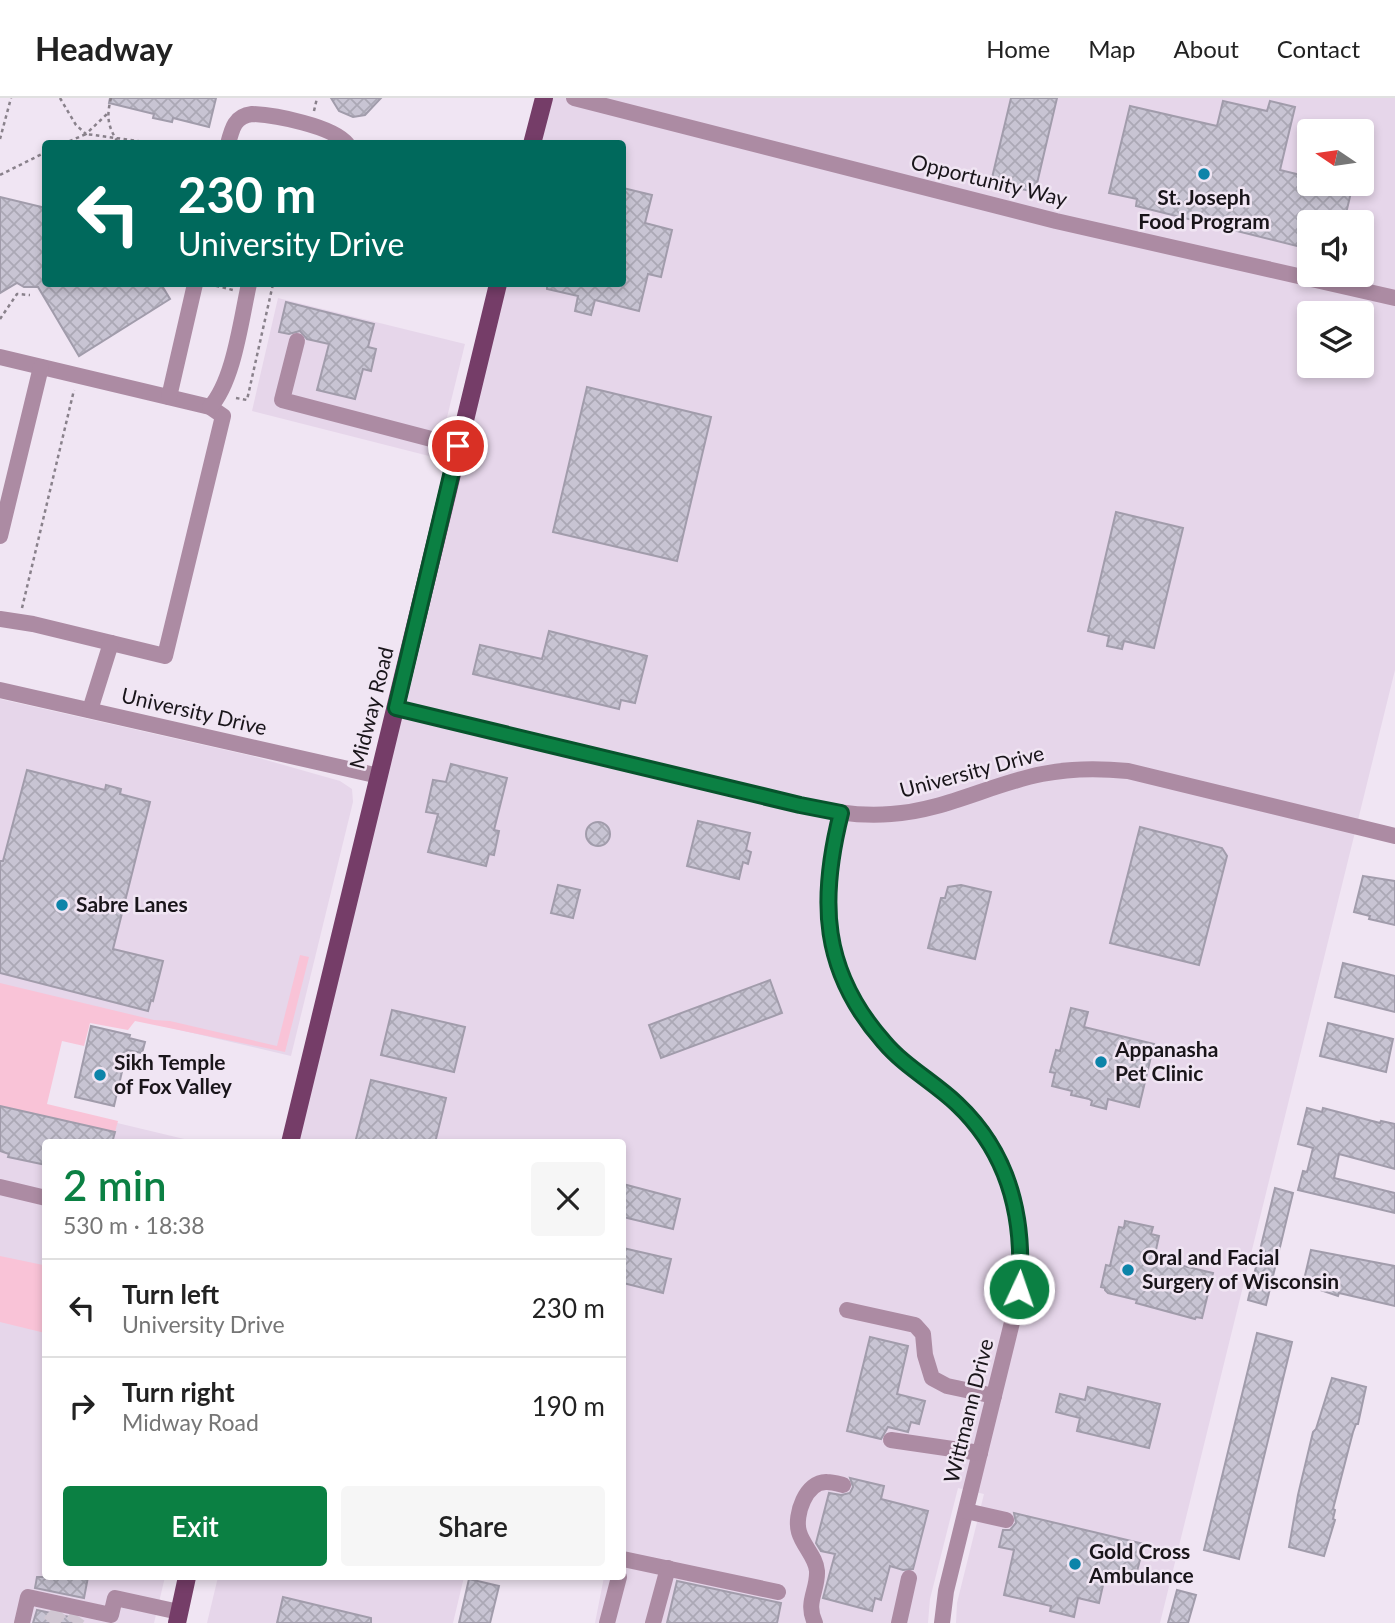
<!DOCTYPE html>
<meta charset="utf-8">
<style>
:root{--surface:#fff;--page:#f6f6f6;--text:#222;--muted:#767676;--line:#e0e0e0;--accent:#0b8043}
body{margin:0;font-family:Lato,sans-serif;background:var(--page);color:var(--text);height:100vh;display:flex;flex-direction:column;font-size:26px;white-space:nowrap}
*{box-sizing:border-box;margin:0}
p{font-size:23px;color:var(--muted)}
.icon{flex:none;width:38px;height:38px;fill:none;stroke:currentColor;stroke-width:2;stroke-linecap:round;stroke-linejoin:round}
.map{position:relative;flex:1;overflow:hidden}
.sheet{position:absolute;left:42px;top:1041px;width:584px;height:441px;display:flex;flex-direction:column;background:var(--surface);border-radius:7px;box-shadow:0 4px 10px #0003}
.sheet>*{flex:none}
.hud{position:absolute;left:42px;top:42px;width:584px;height:147px;border-radius:7px;box-shadow:0 4px 10px #0003;background:#00695c;color:#fff;overflow:hidden}
.needle{width:46px;rotate:283deg}
.tools{position:absolute;left:1297px;top:21px;display:grid;gap:14px}
.tools a{display:grid;place-items:center;width:77px;height:77px;border-radius:7px;background:var(--surface);box-shadow:0 4px 10px #0003;font-size:35px}
.pin{position:absolute;display:grid;place-items:center;width:60px;height:60px;color:#fff;margin:-30px;border:4px solid #fff;border-radius:50%;box-shadow:0 2px 7px #0007}
.me{position:absolute;width:77px;margin:-38px;rotate:3deg;stroke-linejoin:round;filter:drop-shadow(0 0 5px #0008)}
.turn{display:flex;align-items:center;gap:24px;height:147px;padding:0 21px;font-size:32px}
.turn .icon{width:91px;height:91px;stroke-width:2.5}
.turn b{display:block;font-size:49px;line-height:60px}
.round{display:grid;place-items:center;flex:none;width:74px;height:74px;border-radius:7px;background:var(--page)}
.summary{display:flex;align-items:center;justify-content:space-between;height:119px;padding:0 21px}
h1{font-size:42px;font-weight:600;line-height:52px;color:var(--accent)}
.primary-button{display:flex;gap:14px;margin-top:auto;padding:14px 21px}
.primary-button a{flex:1;height:80px;border-radius:7px;background:var(--accent);color:#fff;font-size:28px;font-weight:600;line-height:80px;text-align:center}
.primary-button a+a{background:var(--page);color:var(--text)}
ul{padding:0;list-style:none}
li{display:flex;align-items:center;gap:21px;height:98px;padding:0 21px;border-top:2px solid var(--line)}
li div{flex:1}
li b{display:block;font-size:26px}
li em{font-style:normal}
header{display:flex;align-items:center;gap:42px;box-sizing:border-box;height:98px;padding:0 35px;background:var(--surface);border-bottom:2px solid var(--line)}
header strong{font-size:33px}
nav{display:flex;gap:38px;margin-inline-start:auto;font-size:24px}
.map>svg:first-child{display:block}
.built{fill:#e6d6ea;fill-rule:evenodd}
.grass{fill:#f9c3d7}
.building{fill:url(#building-cross-hatch);stroke:#a19cab;stroke-width:2}
.lines{fill:none;stroke-linecap:round;stroke-linejoin:round}
.minor-tunnel{stroke:#d0c6d2;stroke-width:16;stroke-dasharray:16 8;stroke-linecap:butt}
.path{stroke:#89818b;stroke-width:2.5;stroke-dasharray:3.5 3.5;stroke-linecap:butt}
.minor{stroke:#ac8ba3;stroke-width:16}
.major{stroke:#753d68;stroke-width:18}
.route-casing{stroke:#07532c;stroke-width:18}
.route{stroke:#0b8043;stroke-width:12}
.poi-dot{fill:#0d84a9;stroke:#f0e5f3;stroke-width:2.5}
.labels{text-anchor:middle;stroke-width:5;stroke-linejoin:round;paint-order:stroke}
.street-label{font-size:21px;fill:#19151a;stroke:#f0e5f3}
.poi-label{font-size:21px;font-weight:bold;fill:#19151a;stroke:#f0e5f3;text-anchor:start}
</style>
<header>
<strong>Headway</strong>
<nav><a>Home</a><a>Map</a><a>About</a><a>Contact</a></nav>
</header>
<div class="map">
<svg width="1395" height="1525" viewBox="0 0 1395 1525">
<defs>
<pattern id="building-cross-hatch" width="8" height="8" patternUnits="userSpaceOnUse" patternTransform="scale(1.75)"><rect width="8" height="8" fill="#c8c4d3"/><path d="M0 0l8 8M0 8l8-8" fill="none" stroke="#aba8b5"/></pattern>
</defs>
<rect width="100%" height="100%" fill="#f0e5f3"/>
<g class="built">
<path d="M 544,0 L 1395,0 L 1395,572 L 1160,1525 L 956,1525 L 957,1505 L 984,1396 L 958,1390 L 930,1501 L 928,1525 L 595,1525 L 604,1479 L 623,1479 L 623,1045 L 290,1045 L 498,186 L 623,186 L 623,46 L 532,45 ZM 1309,33 L 1362,33 L 1362,86 L 1309,86 ZM 1309,124 L 1362,124 L 1362,177 L 1309,177 ZM 1309,215 L 1362,215 L 1362,268 L 1309,268 Z"/>
<polygon points="278,200 465,246 437,360 252,313"/>
<polygon points="0,601 252,658 340,683 352,691 353,704 291,958 0,890"/>
<polygon points="0,997 201,1045 46,1045 46,1479 165,1479 154,1525 0,1525"/>
<polygon points="218,1479 464,1479 453,1525 207,1525"/>
</g>
<g class="grass">
<polygon points="300,857 309,859 285,954 135,923 128,932 90,925 84,948 62,943 47,1006 118,1023 115,1034 0,1008 0,885 154,922 170,923 277,948"/>
<polygon points="0,1158 43,1167 45,1161 45,1235 0,1224"/>
</g>
<g class="building">
<polygon points="110,0 216,0 209,29 173,20 172,24 153,20 154,16 109,5"/>
<polygon points="331,0 381,0 365,17 353,19 339,13"/>
<polygon points="1011,0 1057,0 1035,94 991,84"/>
<polygon points="1223,3 1267,13 1270,3 1295,9 1280,72 1309,79 1309,86 1336,86 1352,90 1344,124 1309,124 1309,151 1136,108 1137,101 1109,95 1130,8 1217,28"/>
<polygon points="623,90 652,97 645,125 672,132 661,179 648,176 639,213 595,202 591,217 575,213 578,198 547,191 547,186 623,186"/>
<polygon points="0,99 46,110 46,186 161,186 170,201 79,258 38,189 24,189 17,185 0,195"/>
<polygon points="286,204 374,226 368,249 376,251 371,273 363,271 355,301 317,292 329,246 307,241 300,233 289,236 279,234"/>
<polygon points="587,289 711,319 677,463 553,434"/>
<polygon points="1116,414 1183,430 1154,550 1124,543 1122,551 1107,548 1109,538 1088,533"/>
<polygon points="549,533 647,558 635,605 621,602 619,611 473,576 480,547 542,561"/>
<polygon points="451,666 507,680 494,732 499,733 494,757 489,756 486,768 428,754 438,716 426,714 433,682 446,684"/>
<polygon points="27,672 105,692 106,687 121,691 120,696 150,704 113,851 163,863 153,903 151,902 148,913 0,875 0,763 3,763"/>
<polygon points="698,723 750,735 746,752 751,754 748,766 743,764 739,781 687,768"/>
<circle cx="598" cy="736" r="12"/>
<polygon points="1140,729 1222,750 1227,758 1199,867 1110,845"/>
<polygon points="1363,778 1395,783 1395,827 1369,821 1370,818 1354,814"/>
<polygon points="558,787 580,792 573,820 551,815"/>
<polygon points="961,787 991,794 975,861 928,850 941,800 945,800 948,789"/>
<polygon points="1343,865 1395,878 1395,914 1335,899"/>
<polygon points="770,882 782,915 661,960 649,927"/>
<polygon points="1071,910 1088,914 1084,929 1154,946 1139,1009 1108,1001 1106,1011 1091,1007 1092,1003 1089,1001 1071,997 1072,993 1052,988 1055,975 1050,974 1056,952 1060,953"/>
<polygon points="392,912 465,929 454,974 381,957"/>
<polygon points="1328,925 1393,941 1386,974 1320,958"/>
<polygon points="91,928 130,937 129,940 145,944 142,955 127,952 114,1008 75,999"/>
<polygon points="371,982 446,1000 435,1045 355,1045"/>
<polygon points="0,1008 115,1034 112,1045 46,1045 46,1067 8,1059 9,1056 0,1053"/>
<polygon points="1307,1010 1322,1014 1323,1010 1380,1025 1381,1023 1395,1026 1395,1071 1339,1056 1334,1080 1395,1095 1395,1115 1298,1092 1303,1073 1307,1074 1313,1050 1298,1046"/>
<polygon points="623,1086 680,1101 673,1131 623,1119"/>
<polygon points="1275,1090 1293,1095 1266,1207 1248,1202"/>
<polygon points="1125,1123 1153,1129 1151,1136 1159,1138 1154,1161 1213,1175 1202,1220 1196,1219 1195,1221 1136,1205 1137,1202 1108,1195 1105,1192 1105,1190 1101,1189 1106,1167 1110,1168 1119,1129 1124,1130"/>
<polygon points="623,1150 671,1161 663,1195 623,1185"/>
<polygon points="1311,1152 1395,1168 1395,1208 1339,1195 1338,1198 1303,1186"/>
<polygon points="1257,1235 1292,1244 1239,1461 1204,1452"/>
<polygon points="870,1239 908,1248 897,1296 925,1303 919,1326 911,1324 908,1334 888,1329 881,1341 847,1333"/>
<polygon points="1332,1280 1366,1289 1358,1326 1356,1326 1353,1334 1333,1411 1335,1412 1333,1421 1335,1422 1324,1458 1289,1449 1298,1397 1313,1334 1316,1331"/>
<polygon points="1088,1289 1160,1306 1149,1350 1077,1333 1080,1320 1056,1314 1060,1296 1085,1302"/>
<polygon points="850,1380 884,1388 881,1401 928,1413 913,1471 903,1472 890,1468 881,1502 875,1500 872,1513 823,1500 835,1456 821,1453 816,1445 829,1395 841,1397 850,1395 853,1389"/>
<polygon points="1014,1415 1144,1446 1135,1481 1106,1474 1099,1505 1078,1500 1074,1519 1050,1513 1051,1508 1004,1497 1014,1452 999,1449 1003,1432 1010,1432 1016,1425"/>
<polygon points="37,1479 88,1479 84,1500 35,1490"/>
<polygon points="469,1481 499,1488 490,1525 459,1525"/>
<polygon points="677,1483 781,1505 777,1525 667,1525"/>
<polygon points="1177,1492 1196,1497 1188,1525 1168,1525"/>
<polygon points="283,1499 371,1520 371,1525 277,1525"/>
<polygon points="37,1512 79,1521 78,1525 33,1525"/>
</g>
<g class="lines">
<g class="minor-tunnel">
<polyline points="50,1525 60,1513"/>
<polyline points="73,1525 78,1518"/>
</g>
<g class="path">
<polyline points="60,0 76,27 86,36 107,16"/>
<path d="M 111,0 C 106,20 108,29 119,46"/>
<polyline points="314,13 317,0"/>
<polyline points="0,41 11,0"/>
<polyline points="63,46 86,36 160,46"/>
<polyline points="0,77 46,54"/>
<polyline points="209,186 233,192"/>
<polyline points="0,221 17,196 30,197"/>
<polyline points="236,300 247,302 273,186"/>
<polyline points="22,510 74,292"/>
</g>
<g class="minor">
<polyline points="574,0 1056,123 1395,200"/>
<path d="M 228,46 C 232,30 235,18 252,16 C 275,17 333,28 347,46"/>
<polyline points="297,243 282,302 458,348"/>
<polyline points="0,259 210,309 223,318 165,558 33,526 0,521"/>
<polyline points="169,299 195,186"/>
<path d="M 210,309 C 234,283 241,221 249,186"/>
<polyline points="0,438 41,269"/>
<polyline points="0,592 379,678"/>
<path d="M 396,610 L 800,707 C 830,714 860,719 891,716 C 943,713 991,686 1042,676 C 1071,670 1098,670 1128,673 L 1395,738"/>
<polyline points="90,612 111,545"/>
<path d="M 841,715 C 819,804 821,871 883,944 C 904,968 933,984 956,1005 C 1013,1056 1028,1132 1017,1204 L 946,1493 L 942,1525"/>
<polyline points="0,1089 46,1100"/>
<polyline points="847,1212 915,1227 923,1236 925,1257 932,1280 947,1288 994,1298"/>
<polyline points="891,1342 980,1355"/>
<polyline points="966,1413 1006,1422"/>
<polyline points="623,1461 778,1494"/>
<polyline points="22,1525 28,1499 111,1517 115,1500 179,1514"/>
<polyline points="607,1525 619,1479"/>
<polyline points="653,1525 668,1470"/>
<path d="M 815,1525 C 805,1504 818,1493 817,1473 C 816,1459 803,1448 799,1434 C 794,1417 806,1383 827,1384 C 832,1384 839,1386 843,1387"/>
<polyline points="899,1525 909,1480"/>
</g>
<g class="major">
<polyline points="532,46 544,0"/>
<polyline points="290,1045 498,186"/>
<polyline points="177,1525 187,1479"/>
</g>
</g>
<g class="lines">
<defs>
<path id="route" d="M 458,348 L 396,610 L 800,707 L 841,715 C 819,802 821,873 884,944 C 905,969 934,984 957,1006 C 1010,1056 1025,1121 1019,1191"/>
</defs>
<use href="#route" class="route-casing"/>
<use href="#route" class="route"/>
</g>
<g class="poi-dot">
<circle cx="1204" cy="76" r="7"/>
<circle cx="62" cy="807" r="7"/>
<circle cx="1101" cy="964" r="7"/>
<circle cx="100" cy="977" r="7"/>
<circle cx="1128" cy="1172" r="7"/>
<circle cx="1075" cy="1466" r="7"/>
</g>
<g class="labels">
<g class="street-label">
<text transform="translate(989 83) rotate(14)" y="7">Opportunity Way</text>
<text transform="translate(372 610) rotate(-76)" y="7">Midway Road</text>
<text transform="translate(194 614) rotate(13)" y="7">University Drive</text>
<text transform="translate(972 674) rotate(-15)" y="7">University Drive</text>
<text transform="translate(969 1313) rotate(-76)" y="7">Wittmann Drive</text>
</g>
<g class="poi-label">
<text x="1204" y="107" text-anchor="middle">St. Joseph<tspan x="1204" dy="24">Food Program</tspan></text>
<text x="76" y="814">Sabre Lanes</text>
<text x="1115" y="959">Appanasha<tspan x="1115" dy="24">Pet Clinic</tspan></text>
<text x="114" y="972">Sikh Temple<tspan x="114" dy="24">of Fox Valley</tspan></text>
<text x="1142" y="1167">Oral and Facial<tspan x="1142" dy="24">Surgery of Wisconsin</tspan></text>
<text x="1089" y="1461">Gold Cross<tspan x="1089" dy="24">Ambulance</tspan></text>
</g>
</g>
</svg>
<div class="tools">
<a><svg class="needle" viewBox="-14 -14 28 28"><path d="M0-13l5 13h-10z" fill="#e53935"/><path d="M0 13l5-13h-10z" fill="#767676"/></svg></a>
<a><svg class="icon" aria-label="sound" viewBox="0 0 24 24"><path d="M4 9h4l5-4v14l-5-4H4zM17 9q2 3 0 6"/></svg></a>
<a><svg class="icon" aria-label="layers" viewBox="0 0 24 24"><path d="M12 4l9 5-9 5-9-5zM3 14l9 5 9-5"/></svg></a>
</div>
<div class="pin" style="left:458px;top:348px;background:#d93025"><svg class="icon" aria-label="arrive" viewBox="0 0 24 24"><path d="M6 21V4h12l-3 4 3 4H6"/></svg></div>
<svg class="me" style="left:1019px;top:1191px" viewBox="-20 -20 40 40"><circle r="17" fill="#0b8043" stroke="#fff" stroke-width="3"/><path d="M0-11L8 9 0 5-8 9z" fill="#fff"/></svg>
<div class="hud">
<div class="turn"><svg class="icon" aria-label="left" viewBox="0 0 24 24"><path d="M17 20v-9H6M10 6l-5 5 5 5"/></svg><div><b>230 m</b>University Drive</div></div>
</div>
<section class="sheet">
<div class="summary"><div><h1>2 min</h1><p>530 m · 18:38</p></div><a class="round"><svg class="icon" aria-label="close" viewBox="0 0 24 24"><path d="M6 6l12 12M18 6L6 18"/></svg></a></div>
<ul>
<li><svg class="icon" aria-label="left" viewBox="0 0 24 24"><path d="M17 20v-9H6M10 6l-5 5 5 5"/></svg><div><b>Turn left</b><p>University Drive</p></div><em>230 m</em></li>
<li><svg class="icon" aria-label="right" viewBox="0 0 24 24"><path d="M7 20v-9h11M14 6l5 5-5 5"/></svg><div><b>Turn right</b><p>Midway Road</p></div><em>190 m</em></li>
</ul>
<div class="primary-button"><a>Exit</a><a>Share</a></div>
</section>
</div>
